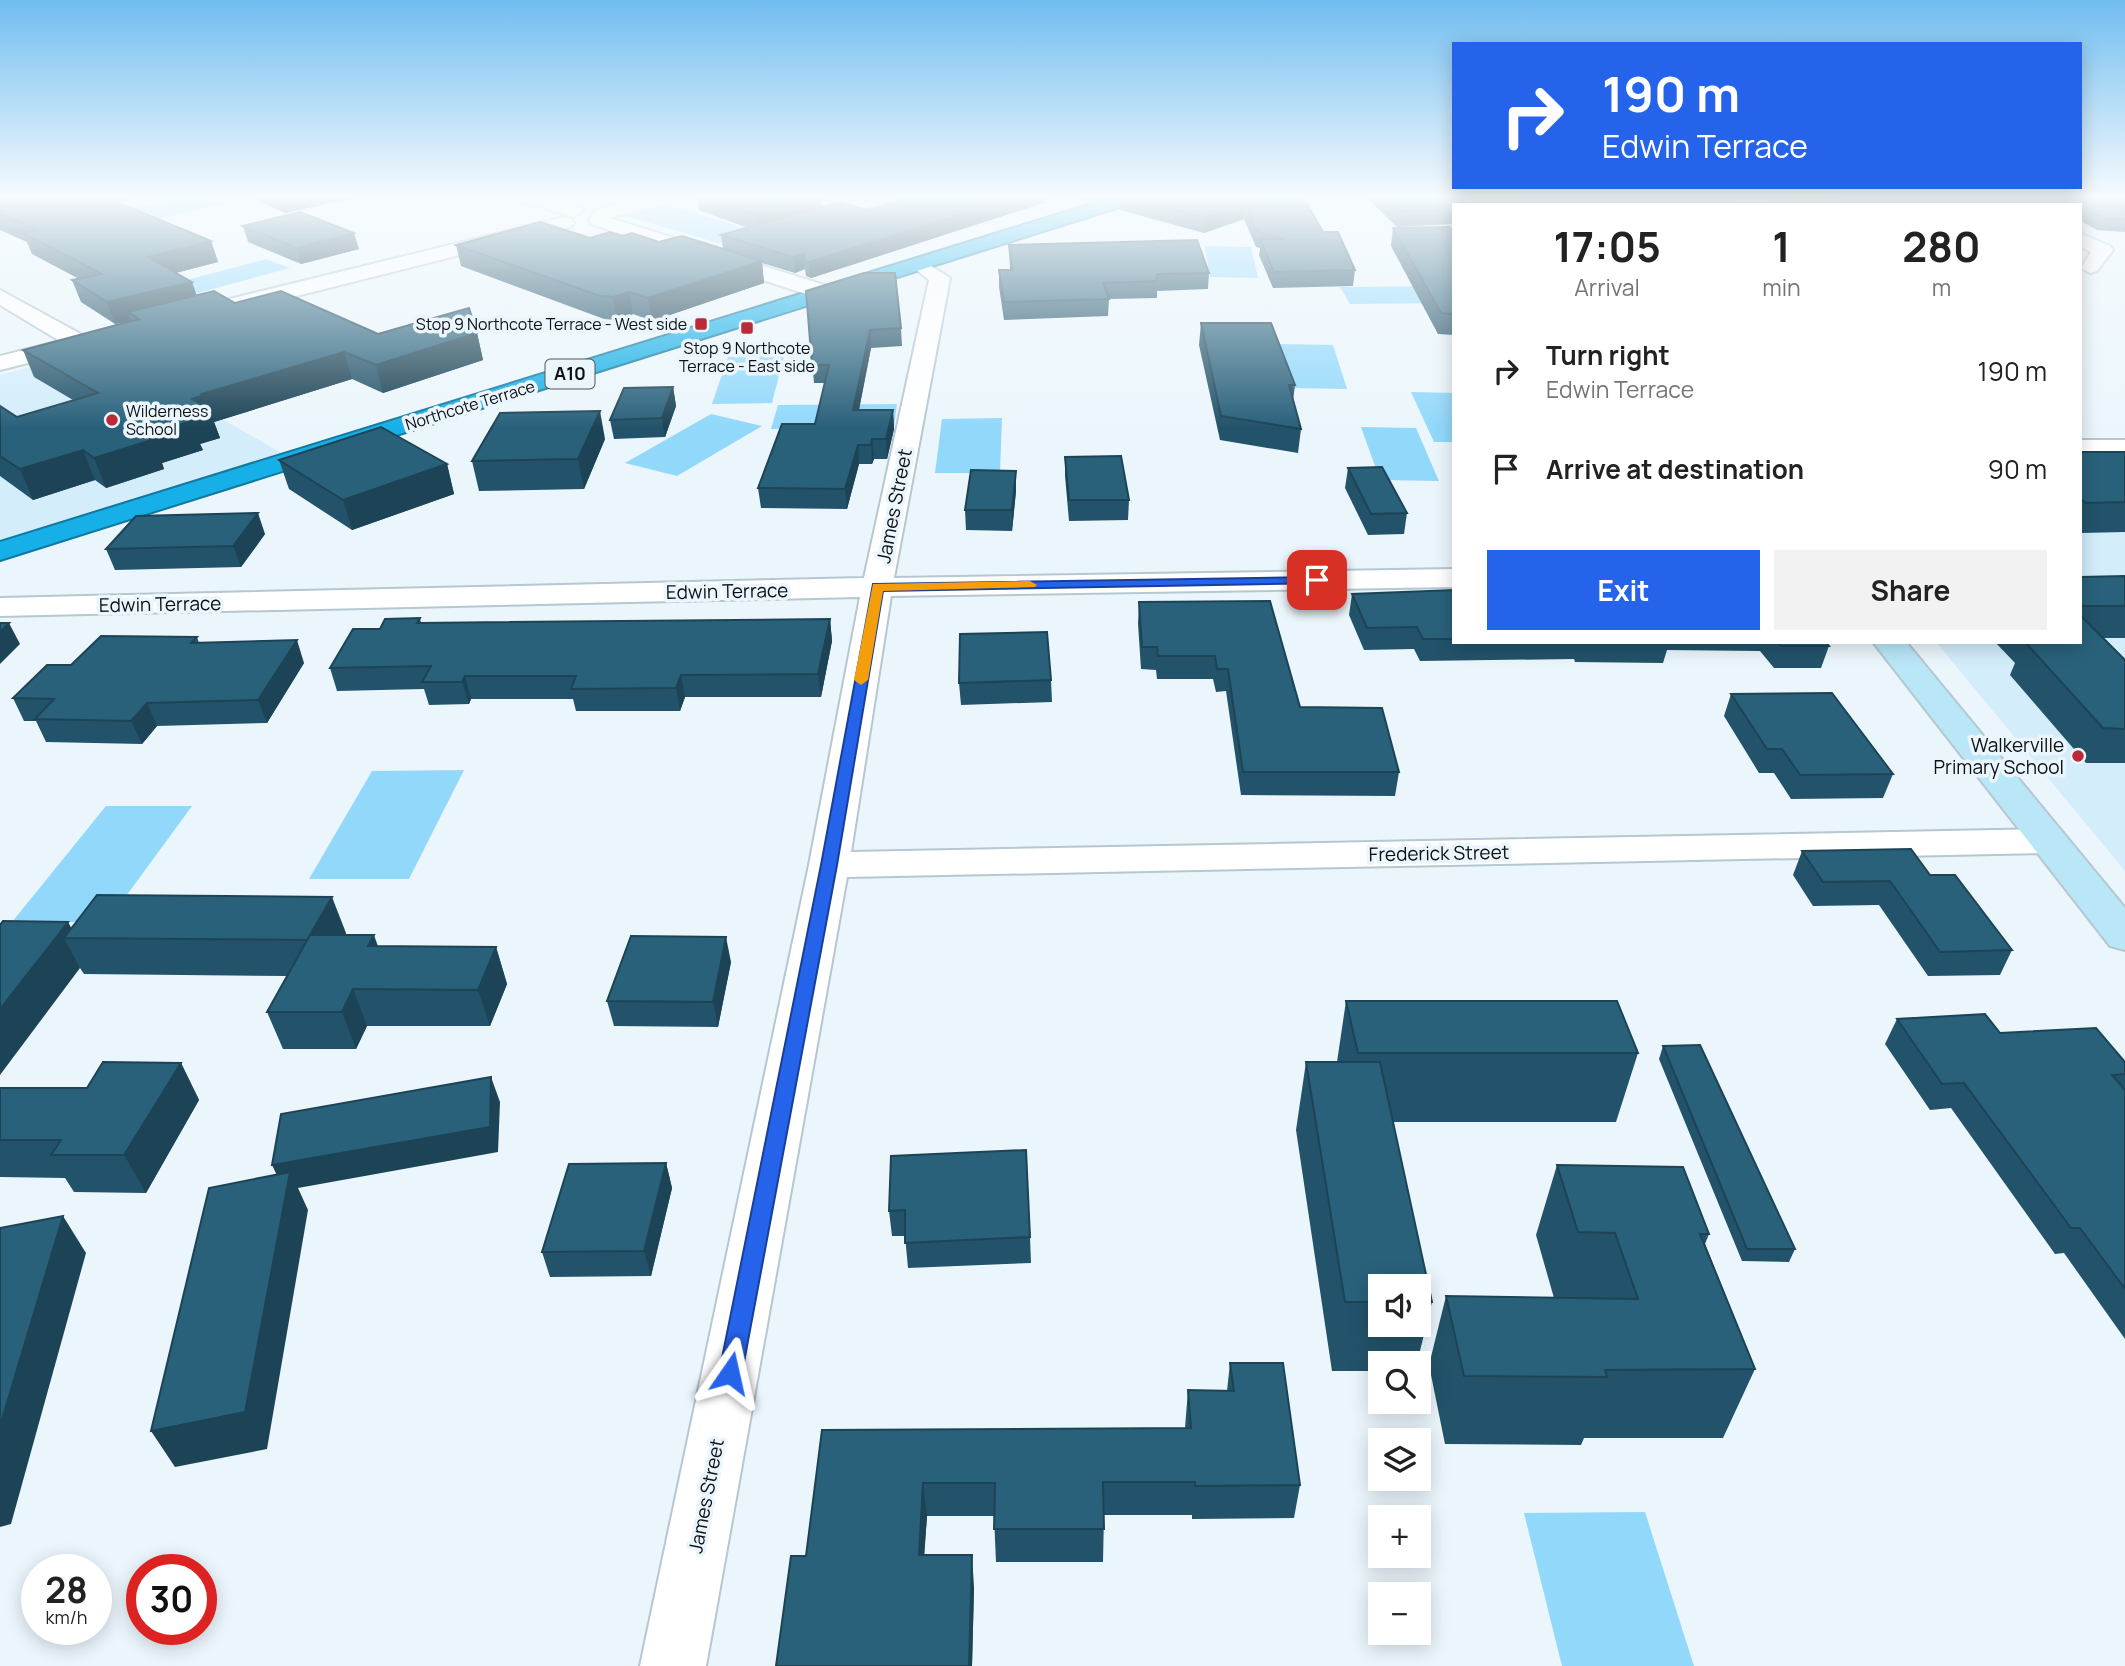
<!DOCTYPE html>
<meta charset="utf-8">
<style>
:root{--surface:#fff;--page:#f2f2f2;--text:#222;--muted:#767676;--accent:#2563eb}
body{margin:0;font-family:Manrope,sans-serif;background:var(--page);color:var(--text);height:100vh;display:flex;flex-direction:column;font-size:26px;white-space:nowrap}
*{box-sizing:border-box;margin:0}
p{font-size:23px;color:var(--muted)}
.icon{flex:none;width:38px;height:38px;fill:none;stroke:currentColor;stroke-width:2;stroke-linecap:round;stroke-linejoin:round}
.map{position:relative;flex:1;overflow:hidden}
.panel{position:absolute;left:1452px;top:203px;width:630px;height:441px;display:flex;flex-direction:column;background:var(--surface);border-radius:0px;box-shadow:0 4px 18px #0003}
.panel>*{flex:none}
.hud{position:absolute;left:1452px;top:42px;width:630px;height:147px;border-radius:0px;box-shadow:0 4px 18px #0003;background:#2563eb;color:#fff;overflow:hidden}
.tools{position:absolute;left:1368px;top:1274px;display:grid;gap:14px}
.tools a{display:grid;place-items:center;width:63px;height:63px;border-radius:0px;background:var(--surface);box-shadow:0 4px 18px #0003;font-size:35px}
.speed{position:absolute;left:21px;top:1554px;display:flex;gap:14px;font-size:35px;font-weight:700;text-align:center}
.speed>*{display:grid;place-content:center;width:91px;height:91px;border-radius:50%;background:var(--surface);box-shadow:0 4px 18px #0003;line-height:1}
.speed small{font-size:18px;font-weight:400}
.speed .limit{border:10px solid #d22;background:#fff;color:#111}
.pin{position:absolute;display:grid;place-items:center;width:60px;height:60px;color:#fff;margin:-30px;border-radius:14px;box-shadow:0 4px 10px #0006}
.me{position:absolute;width:77px;margin:-38px;rotate:11deg;stroke-linejoin:round;filter:drop-shadow(0 0 5px #0008)}
.turn{display:flex;align-items:center;gap:24px;height:147px;padding:0 35px;font-size:32px}
.turn .icon{width:91px;height:91px;stroke-width:2.5}
.turn b{display:block;font-size:49px;line-height:60px}
.eta{display:flex;justify-content:space-evenly;align-items:center;height:119px;text-align:center}
.eta b{font-size:42px;font-weight:700;line-height:49px}
.button{display:flex;gap:14px;margin-top:auto;padding:14px 35px}
.button a{flex:1;height:80px;border-radius:0px;background:var(--accent);color:#fff;font-size:28px;font-weight:700;line-height:80px;text-align:center}
.button a+a{background:var(--page);color:var(--text)}
ul{padding:0;list-style:none}
li{display:flex;align-items:center;gap:21px;height:98px;padding:0 35px}
li div{flex:1}
li b{display:block;font-size:26px}
li em{font-style:normal}
.map>svg:first-child{display:block}
.built{fill:#d3edfb}
.green{fill:#92d8fb}
.lines{fill:none;stroke-linecap:round;stroke-linejoin:round}
.lane-casing{stroke:#b5c7d0;stroke-width:4}
.street-casing{stroke:#b5c7d0;stroke-width:4}
.secondary-casing{stroke:#b5c7d0;stroke-width:4}
.highway-casing{stroke:#12789e;stroke-width:4}
.lane{fill:#fff;fill-rule:evenodd}
.street{fill:#fff;fill-rule:evenodd}
.secondary{fill:#b9e7f8;fill-rule:evenodd}
.highway{fill:#16afe7;fill-rule:evenodd}
.wall{fill:#23536a;fill-rule:evenodd}
.shaded-wall{fill:#1d4456}
.building{fill:#29617b;stroke:#1d4456;stroke-width:2}
.route{fill:#2563eb;stroke:#184099;stroke-width:2}
.slow{fill:#f59e0b}
.poi-dot{fill:#bb2a39;stroke:#ebf6fc;stroke-width:2.5}
.labels{text-anchor:middle;stroke-width:7;stroke-linejoin:round;paint-order:stroke}
.far-poi-label{font-size:16px;fill:#0b1115;stroke:#ebf6fc;text-anchor:end}
.far-street-label{font-size:16px;fill:#0b1115;stroke:#ebf6fc}
.shield{fill:#ebf6fc;stroke:#4e565a;stroke-width:2}
.shield-label{font-size:18px;font-weight:bold;fill:#0b1115}
.street-label{font-size:19px;fill:#0b1115;stroke:#ebf6fc}
.poi-label{font-size:19px;fill:#0b1115;stroke:#ebf6fc;text-anchor:end}
</style>
<div class="map">
<svg width="2125" height="1666" viewBox="0 0 2125 1666">
<rect width="100%" height="100%" fill="#ebf6fc"/>
<g class="built">
<polygon points="104,348 155,381 294,460 0,551 0,375"/>
<polygon points="2081,469 2125,469 2125,871 1936,642 2081,642"/>
</g>
<g class="green">
<polygon points="195,195 220,195 236,201 134,225 109,214"/>
<polygon points="668,205 758,232 718,243 626,216"/>
<polygon points="1205,246 1251,247 1258,278 1210,277"/>
<polygon points="266,259 290,268 198,293 175,283"/>
<polygon points="1445,286 1454,303 1350,304 1340,287"/>
<polygon points="1280,344 1333,345 1347,389 1291,388"/>
<polygon points="784,356 772,403 712,404 728,357"/>
<polygon points="1411,392 1454,393 1454,442 1434,442"/>
<polygon points="897,404 894,427 771,429 778,405"/>
<polygon points="711,414 762,426 677,476 625,463"/>
<polygon points="1002,418 1000,473 935,473 942,419"/>
<polygon points="1361,427 1416,428 1439,481 1380,480"/>
<polygon points="464,770 409,879 309,879 372,771"/>
<polygon points="106,806 192,806 107,922 12,922"/>
<polygon points="1645,1512 1694,1666 1562,1666 1524,1513"/>
</g>
<g class="lines">
<defs>
<polygon id="lane" points="892,195 907,195 834,217 829,214"/>
<g id="street">
<polygon points="511,195 539,195 581,207 583,211 574,217 514,199"/>
<polygon points="656,195 686,195 683,199 610,218 834,288 837,293 826,299 818,298 591,224 589,220 595,210"/>
<polygon points="1711,195 1748,195 1778,201 1780,205 1742,205 1714,199"/>
<polygon points="564,217 571,219 574,223 571,227 233,312 222,305 225,300"/>
<polygon points="2081,234 2110,246 2113,250 2097,271 2090,273 2081,268 2091,252 2081,247"/>
<polygon points="920,259 950,278 894,578 1454,569 1454,587 891,596 851,852 2049,829 2063,833 2068,841 2063,849 2049,853 847,877 706,1666 640,1666 809,865 860,597 0,616 0,598 864,578 929,280 910,265"/>
<polygon points="0,290 88,338 91,343 88,348 0,370 0,356 60,341 0,305"/>
<rect x="2081" y="440" width="44" height="16"/>
</g>
<g id="secondary">
<polygon points="1520,195 1539,195 1546,205 1527,205"/>
<polygon points="1873,642 1906,642 2125,908 2125,950 2110,946"/>
</g>
<polygon id="highway" points="1120,195 1148,195 1145,199 0,560 0,542"/>
</defs>
<use href="#lane" class="lane-casing"/>
<use href="#street" class="street-casing"/>
<use href="#secondary" class="secondary-casing"/>
<use href="#highway" class="highway-casing"/>
<use href="#lane" class="lane"/>
<use href="#street" class="street"/>
<use href="#secondary" class="secondary"/>
<use href="#highway" class="highway"/>
</g>
<g class="wall">
<polygon points="0,195 142,195 115,201 211,241 218,262 176,273 197,295 378,334 477,333 483,360 383,393 352,379 214,422 220,438 200,444 203,450 162,463 164,469 106,488 95,480 33,500 0,476 0,406 17,417 73,400 34,377 23,350 131,321 115,324 81,302 72,280 79,279 32,254 27,242 0,230"/>
<polygon points="247,195 366,195 285,213"/>
<polygon points="697,195 822,207 867,210 1046,202 811,278 806,276 805,269 795,273 762,263 764,283 652,321 633,314 617,320 604,319 461,266 456,245 622,236 659,242 723,249 721,235 748,228 699,210"/>
<polygon points="1067,195 1112,195 1091,201"/>
<polygon points="1121,195 1302,195 1323,232 1355,270 1353,286 1273,288 1259,255 1260,248 1256,247 1244,219 1204,233 1120,210"/>
<polygon points="1364,195 1455,195 1454,224 1397,227"/>
<polygon points="1827,195 2125,195 2125,232 2097,230 2081,221 2081,205 1847,205"/>
<polygon points="243,226 359,249 301,264 248,242"/>
<polygon points="1393,228 1454,232 1454,335 1438,334 1391,246"/>
<polygon points="1009,245 1209,273 1208,289 1157,291 1157,298 1109,299 1108,316 1004,320 999,287 999,270 1010,270"/>
<polygon points="806,291 901,328 902,346 871,348 859,410 893,410 894,429 887,459 874,459 872,464 859,464 847,509 761,508 758,488 815,424 825,383 814,383"/>
<polygon points="1201,323 1295,385 1293,401 1301,429 1298,453 1220,440 1199,345"/>
<polygon points="673,387 676,406 665,437 614,439 610,420"/>
<polygon points="605,439 584,489 479,491 472,461"/>
<polygon points="2081,452 2125,452 2125,532 2081,533"/>
<polygon points="1065,457 1129,500 1128,520 1069,521 1065,476"/>
<polygon points="279,460 447,464 454,494 352,530 289,489"/>
<polygon points="1348,468 1407,513 1404,534 1368,535 1345,488"/>
<polygon points="1016,471 1016,491 1012,531 966,530 965,510"/>
<polygon points="265,534 241,567 115,570 106,549"/>
<polygon points="2125,576 2125,638 2103,638 2125,660 2125,763 2086,763 2010,675 2015,663 1995,642 2081,642 2081,577"/>
<polygon points="1454,590 1454,642 1826,642 1829,646 1821,668 1774,668 1760,651 1667,650 1663,663 1575,662 1574,659 1420,661 1414,649 1364,650 1349,615 1352,594"/>
<polygon points="1139,602 1399,772 1395,796 1241,795 1226,691 1216,692 1213,679 1157,679 1156,670 1141,669 1138,624"/>
<polygon points="420,618 421,623 830,619 832,641 821,697 685,697 680,711 576,711 573,699 471,699 469,704 429,705 424,689 337,691 330,668 380,629"/>
<polygon points="197,637 199,643 304,663 267,723 157,726 142,744 46,742 36,721 24,721 13,698 71,665"/>
<polygon points="1051,680 1052,702 961,705 959,683"/>
<polygon points="1731,694 1893,774 1883,798 1791,799 1774,773 1759,773 1724,716"/>
<polygon points="1802,851 1930,875 2012,950 2000,975 1928,976 1879,905 1813,906 1793,875"/>
<polygon points="0,925 72,928 346,933 345,935 378,947 496,947 507,984 490,1026 367,1026 356,1049 283,1049 267,1012 287,976 84,974 80,968"/>
<polygon points="731,962 718,1027 614,1026 607,1001"/>
<path d="M 1346,1001 L 1638,1053 L 1616,1122 L 1393,1122 L 1432,1302 L 1417,1363 L 1381,1363 L 1381,1371 L 1332,1371 L 1296,1130 L 1306,1062 L 1337,1062 ZM 1381,1286 L 1419,1286 L 1419,1325 L 1381,1325 Z"/>
<polygon points="1897,1019 2000,1033 2125,1062 2125,1339 2064,1253 2055,1254 1951,1108 1930,1110 1885,1044"/>
<polygon points="1663,1046 1795,1249 1789,1262 1742,1261 1659,1059"/>
<polygon points="181,1063 199,1100 146,1193 74,1192 65,1178 0,1177 0,1088 87,1088"/>
<polygon points="891,1156 1030,1237 1031,1263 908,1268 905,1236 892,1236 889,1211"/>
<polygon points="666,1163 672,1188 651,1276 550,1277 542,1252"/>
<polygon points="1557,1165 1709,1234 1705,1244 1755,1369 1723,1438 1584,1438 1581,1445 1445,1444 1429,1365 1446,1296 1554,1298 1536,1235"/>
<polygon points="1230,1363 1300,1485 1294,1518 1192,1519 1192,1515 1104,1515 1103,1562 996,1562 994,1516 927,1516 924,1555 974,1587 972,1666 776,1666 806,1556 822,1430 1185,1428 1188,1390 1227,1391"/>
</g>
<g class="shaded-wall">
<polygon points="108,195 142,195 111,202"/>
<polygon points="280,195 366,195 285,213"/>
<polygon points="1023,195 1045,195 1046,202 811,278 809,262"/>
<polygon points="1091,195 1112,195 1091,201"/>
<polygon points="821,197 823,212 757,231 756,215"/>
<polygon points="1245,204 1244,219 1204,233 1205,218"/>
<polygon points="354,233 359,249 301,264 296,248"/>
<polygon points="211,241 218,262 155,278 148,257"/>
<polygon points="804,254 805,269 795,273 793,257"/>
<polygon points="762,261 764,283 652,321 648,298"/>
<polygon points="192,282 200,304 128,312 131,321 115,324 107,302"/>
<polygon points="629,292 633,314 617,320 613,297"/>
<polygon points="870,330 871,348 855,429 853,410"/>
<polygon points="477,333 483,360 383,393 376,365"/>
<polygon points="344,352 352,379 214,422 220,438 200,444 203,450 162,463 164,469 106,488 94,458 185,417 192,399 202,394"/>
<polygon points="673,387 676,406 665,437 662,418"/>
<polygon points="893,410 894,429 887,459 886,439"/>
<polygon points="600,411 605,439 584,489 578,459"/>
<polygon points="872,439 874,459 872,464 871,445"/>
<polygon points="858,445 859,464 847,509 845,489"/>
<polygon points="83,450 95,480 33,500 20,469"/>
<polygon points="447,464 454,494 352,530 343,500"/>
<polygon points="1016,471 1016,491 1012,531 1012,510"/>
<polygon points="258,513 265,534 241,567 233,546"/>
<polygon points="830,619 832,641 821,697 818,674"/>
<polygon points="9,623 20,644 0,664 0,632"/>
<polygon points="297,640 304,663 267,723 258,700"/>
<polygon points="681,675 685,697 680,711 676,688"/>
<polygon points="465,676 471,699 469,704 462,682"/>
<polygon points="147,703 157,726 142,744 131,721"/>
<polygon points="332,897 346,933 322,976 307,940"/>
<polygon points="68,922 77,938 64,938 80,968 0,1075 0,1009"/>
<polygon points="374,935 387,972 368,946"/>
<polygon points="726,937 731,962 718,1027 713,1002"/>
<polygon points="496,947 507,984 490,1026 478,990"/>
<polygon points="353,989 367,1026 356,1049 342,1012"/>
<polygon points="181,1063 199,1100 146,1193 124,1155"/>
<polygon points="491,1077 500,1102 498,1152 298,1188 308,1210 267,1449 175,1467 151,1431 284,1190 272,1165"/>
<polygon points="666,1163 672,1188 651,1276 644,1251"/>
<polygon points="63,1216 86,1253 11,1524 0,1527 0,1426"/>
<polygon points="923,1483 927,1516 922,1588 919,1555"/>
<polygon points="972,1555 974,1587 972,1666 969,1666"/>
</g>
<g class="building">
<polygon points="0,195 100,195 211,241 148,257 192,282 107,302 72,280 102,274 23,233 38,230 0,214"/>
<polygon points="698,195 814,195 821,197 756,215"/>
<polygon points="920,195 1023,195 809,262 804,261 804,254 793,257 721,235 839,202 867,210"/>
<polygon points="1121,195 1302,195 1323,232 1338,232 1355,270 1274,272 1260,239 1284,239 1257,232 1245,204 1205,218"/>
<polygon points="1382,195 1455,195 1467,205 1454,205 1454,209 1399,211"/>
<polygon points="1881,195 2125,195 2125,219 2102,218 2081,205 2063,204 2044,205 1940,205 1934,203 1920,204 1901,195"/>
<polygon points="300,212 354,233 296,248 243,226"/>
<polygon points="540,222 590,238 610,232 622,236 632,233 659,242 682,236 762,261 648,298 629,292 613,297 600,296 456,245"/>
<polygon points="1450,227 1454,232 1454,314 1441,313 1393,228"/>
<polygon points="1197,240 1209,273 1157,274 1157,281 1103,283 1109,299 1004,302 999,270 1012,270 1009,245"/>
<polygon points="864,273 895,273 901,328 870,330 853,410 893,410 886,439 872,439 871,445 858,445 845,489 758,488 782,424 815,424 829,365 812,365 806,291"/>
<polygon points="214,291 235,303 281,291 378,334 469,308 477,333 376,365 344,352 202,394 204,395 192,399 210,409 185,417 192,421 145,435 152,440 94,458 83,450 20,469 0,456 0,406 17,417 98,393 23,350 139,319 128,312"/>
<polygon points="1201,323 1271,323 1295,385 1289,385 1301,429 1221,416"/>
<polygon points="673,387 662,418 610,420 624,388"/>
<polygon points="600,411 578,459 472,461 500,413"/>
<polygon points="381,427 447,464 343,500 279,460"/>
<polygon points="2081,452 2125,452 2125,502 2086,503 2081,499"/>
<polygon points="1121,456 1129,500 1069,500 1065,457"/>
<polygon points="1382,467 1407,513 1371,514 1348,468"/>
<polygon points="971,470 1016,471 1012,510 965,510"/>
<polygon points="258,513 233,546 106,549 136,516"/>
<polygon points="2125,576 2125,606 2081,606 2081,577"/>
<polygon points="1454,590 1454,639 1423,639 1417,627 1367,628 1352,594"/>
<polygon points="1270,601 1300,707 1382,708 1399,772 1243,772 1228,669 1217,669 1215,656 1158,656 1157,647 1142,647 1139,602"/>
<polygon points="2081,616 2125,660 2125,729 2103,728 2025,642 2081,642"/>
<polygon points="420,618 417,623 830,619 818,674 681,675 676,688 571,689 576,676 465,676 462,682 422,682 431,666 330,668 353,629 380,629 385,619"/>
<polygon points="0,623 9,623 0,632"/>
<polygon points="1047,632 1051,680 959,683 960,634"/>
<polygon points="101,636 197,637 191,643 297,640 258,700 147,703 131,721 35,719 54,699 13,698 47,665 71,665"/>
<polygon points="1778,642 1826,642 1829,646 1781,646"/>
<polygon points="1832,693 1893,774 1800,775 1782,749 1767,749 1731,694"/>
<polygon points="1911,849 1930,875 1955,875 2012,950 1940,952 1890,881 1823,882 1802,851"/>
<polygon points="97,895 332,897 307,940 64,938"/>
<polygon points="3,921 68,922 0,1009 0,925"/>
<polygon points="310,935 374,935 368,946 496,947 478,990 353,989 342,1012 267,1012"/>
<polygon points="631,936 726,937 713,1002 607,1001"/>
<polygon points="1346,1001 1617,1001 1638,1053 1358,1053"/>
<polygon points="1985,1014 2000,1033 2096,1028 2125,1062 2125,1074 2112,1075 2125,1090 2125,1289 2080,1228 2071,1228 1964,1083 1942,1084 1897,1019"/>
<polygon points="1700,1045 1795,1249 1747,1249 1663,1046"/>
<polygon points="103,1062 181,1063 124,1155 51,1155 61,1140 0,1140 0,1088 87,1088"/>
<polygon points="1306,1062 1380,1062 1432,1302 1419,1302 1419,1286 1381,1286 1381,1302 1345,1302"/>
<polygon points="491,1077 490,1127 272,1165 281,1114"/>
<polygon points="1026,1150 1030,1237 905,1243 905,1210 889,1211 891,1156"/>
<polygon points="666,1163 644,1251 542,1252 569,1164"/>
<polygon points="1557,1165 1683,1167 1709,1234 1700,1234 1755,1369 1605,1370 1607,1377 1464,1376 1446,1296 1638,1299 1615,1233 1578,1232"/>
<polygon points="290,1172 245,1412 151,1431 209,1188"/>
<polygon points="63,1216 0,1426 0,1228"/>
<polygon points="1230,1363 1283,1363 1300,1485 1195,1486 1195,1482 1103,1482 1104,1529 994,1529 995,1483 923,1483 919,1555 972,1555 969,1666 776,1666 791,1556 806,1556 822,1430 1191,1428 1188,1390 1234,1391"/>
</g>
<linearGradient id="sky" x2="0" y2="1"><stop stop-color="#71bdf0"/><stop offset="0.46" stop-color="#f6fbfe"/><stop offset="1" stop-color="#f6fbfe" stop-opacity="0"/></linearGradient>
<rect width="2125" height="428" fill="url(#sky)"/>
<polygon class="route" points="1317,577 1323,580 1321,583 883,591 837,865 742,1373 738,1380 730,1383 722,1380 719,1373 821,865 873,584"/>
<polygon class="slow" points="1030,581 1037,585 1035,587 883,591 868,680 861,685 854,680 873,584"/>
<g class="poi-dot">
<rect x="694" y="317" width="14" height="14" rx="3.5"/>
<rect x="740" y="321" width="14" height="14" rx="3.5"/>
<circle cx="112" cy="420" r="7"/>
<circle cx="2078" cy="756" r="7"/>
</g>
<g class="labels">
<g class="far-poi-label">
<text x="687" y="330">Stop 9 Northcote Terrace - West side</text>
<text x="747" y="354" text-anchor="middle">Stop 9 Northcote<tspan x="747" dy="18">Terrace - East side</tspan></text>
<text x="126" y="417" text-anchor="start">Wilderness<tspan x="126" dy="18">School</tspan></text>
</g>
<g class="far-street-label">
<text transform="translate(470 405) rotate(-17)" y="6">Northcote Terrace</text>
</g>
<rect class="shield" x="545.5" y="359.5" width="49" height="29" rx="5"/>
<g class="shield-label">
<text x="570" y="380">A10</text>
</g>
<g class="street-label">
<text transform="translate(894 506) rotate(-79)" y="7">James Street</text>
<text transform="translate(727 591) rotate(-1)" y="7">Edwin Terrace</text>
<text transform="translate(160 604) rotate(-1)" y="7">Edwin Terrace</text>
<text transform="translate(1439 853) rotate(-1)" y="7">Frederick Street</text>
<text transform="translate(706 1496) rotate(-79)" y="7">James Street</text>
</g>
<g class="poi-label">
<text x="2064" y="752">Walkerville<tspan x="2064" dy="22">Primary School</tspan></text>
</g>
</g>
</svg>
<div class="tools">
<a><svg class="icon" aria-label="sound" viewBox="0 0 24 24"><path d="M4 9h4l5-4v14l-5-4H4zM17 9q2 3 0 6"/></svg></a>
<a><svg class="icon" aria-label="search" viewBox="0 0 24 24"><circle cx="10" cy="10" r="6"/><path d="M15 15l6 6"/></svg></a>
<a><svg class="icon" aria-label="layers" viewBox="0 0 24 24"><path d="M12 4l9 5-9 5-9-5zM3 14l9 5 9-5"/></svg></a>
<a>+</a>
<a>−</a>
</div>
<div class="speed"><div>28<small>km/h</small></div><div class="limit">30</div></div>
<div class="pin" style="left:1317px;top:580px;background:#d93025"><svg class="icon" aria-label="arrive" viewBox="0 0 24 24"><path d="M6 21V4h12l-3 4 3 4H6"/></svg></div>
<svg class="me" style="left:730px;top:1373px" viewBox="-20 -20 40 40"><path d="M0-17L14 15 0 8-14 15z" fill="#2563eb" stroke="#fff" stroke-width="4"/></svg>
<div class="hud">
<div class="turn"><svg class="icon" aria-label="right" viewBox="0 0 24 24"><path d="M7 20v-9h11M14 6l5 5-5 5"/></svg><div><b>190 m</b>Edwin Terrace</div></div>
</div>
<section class="panel">
<div class="eta">
<div><b>17:05</b><p>Arrival</p></div>
<div><b>1</b><p>min</p></div>
<div><b>280</b><p>m</p></div>
</div>
<ul>
<li><svg class="icon" aria-label="right" viewBox="0 0 24 24"><path d="M7 20v-9h11M14 6l5 5-5 5"/></svg><div><b>Turn right</b><p>Edwin Terrace</p></div><em>190 m</em></li>
<li><svg class="icon" aria-label="arrive" viewBox="0 0 24 24"><path d="M6 21V4h12l-3 4 3 4H6"/></svg><div><b>Arrive at destination</b></div><em>90 m</em></li>
</ul>
<div class="button"><a>Exit</a><a>Share</a></div>
</section>
</div>
